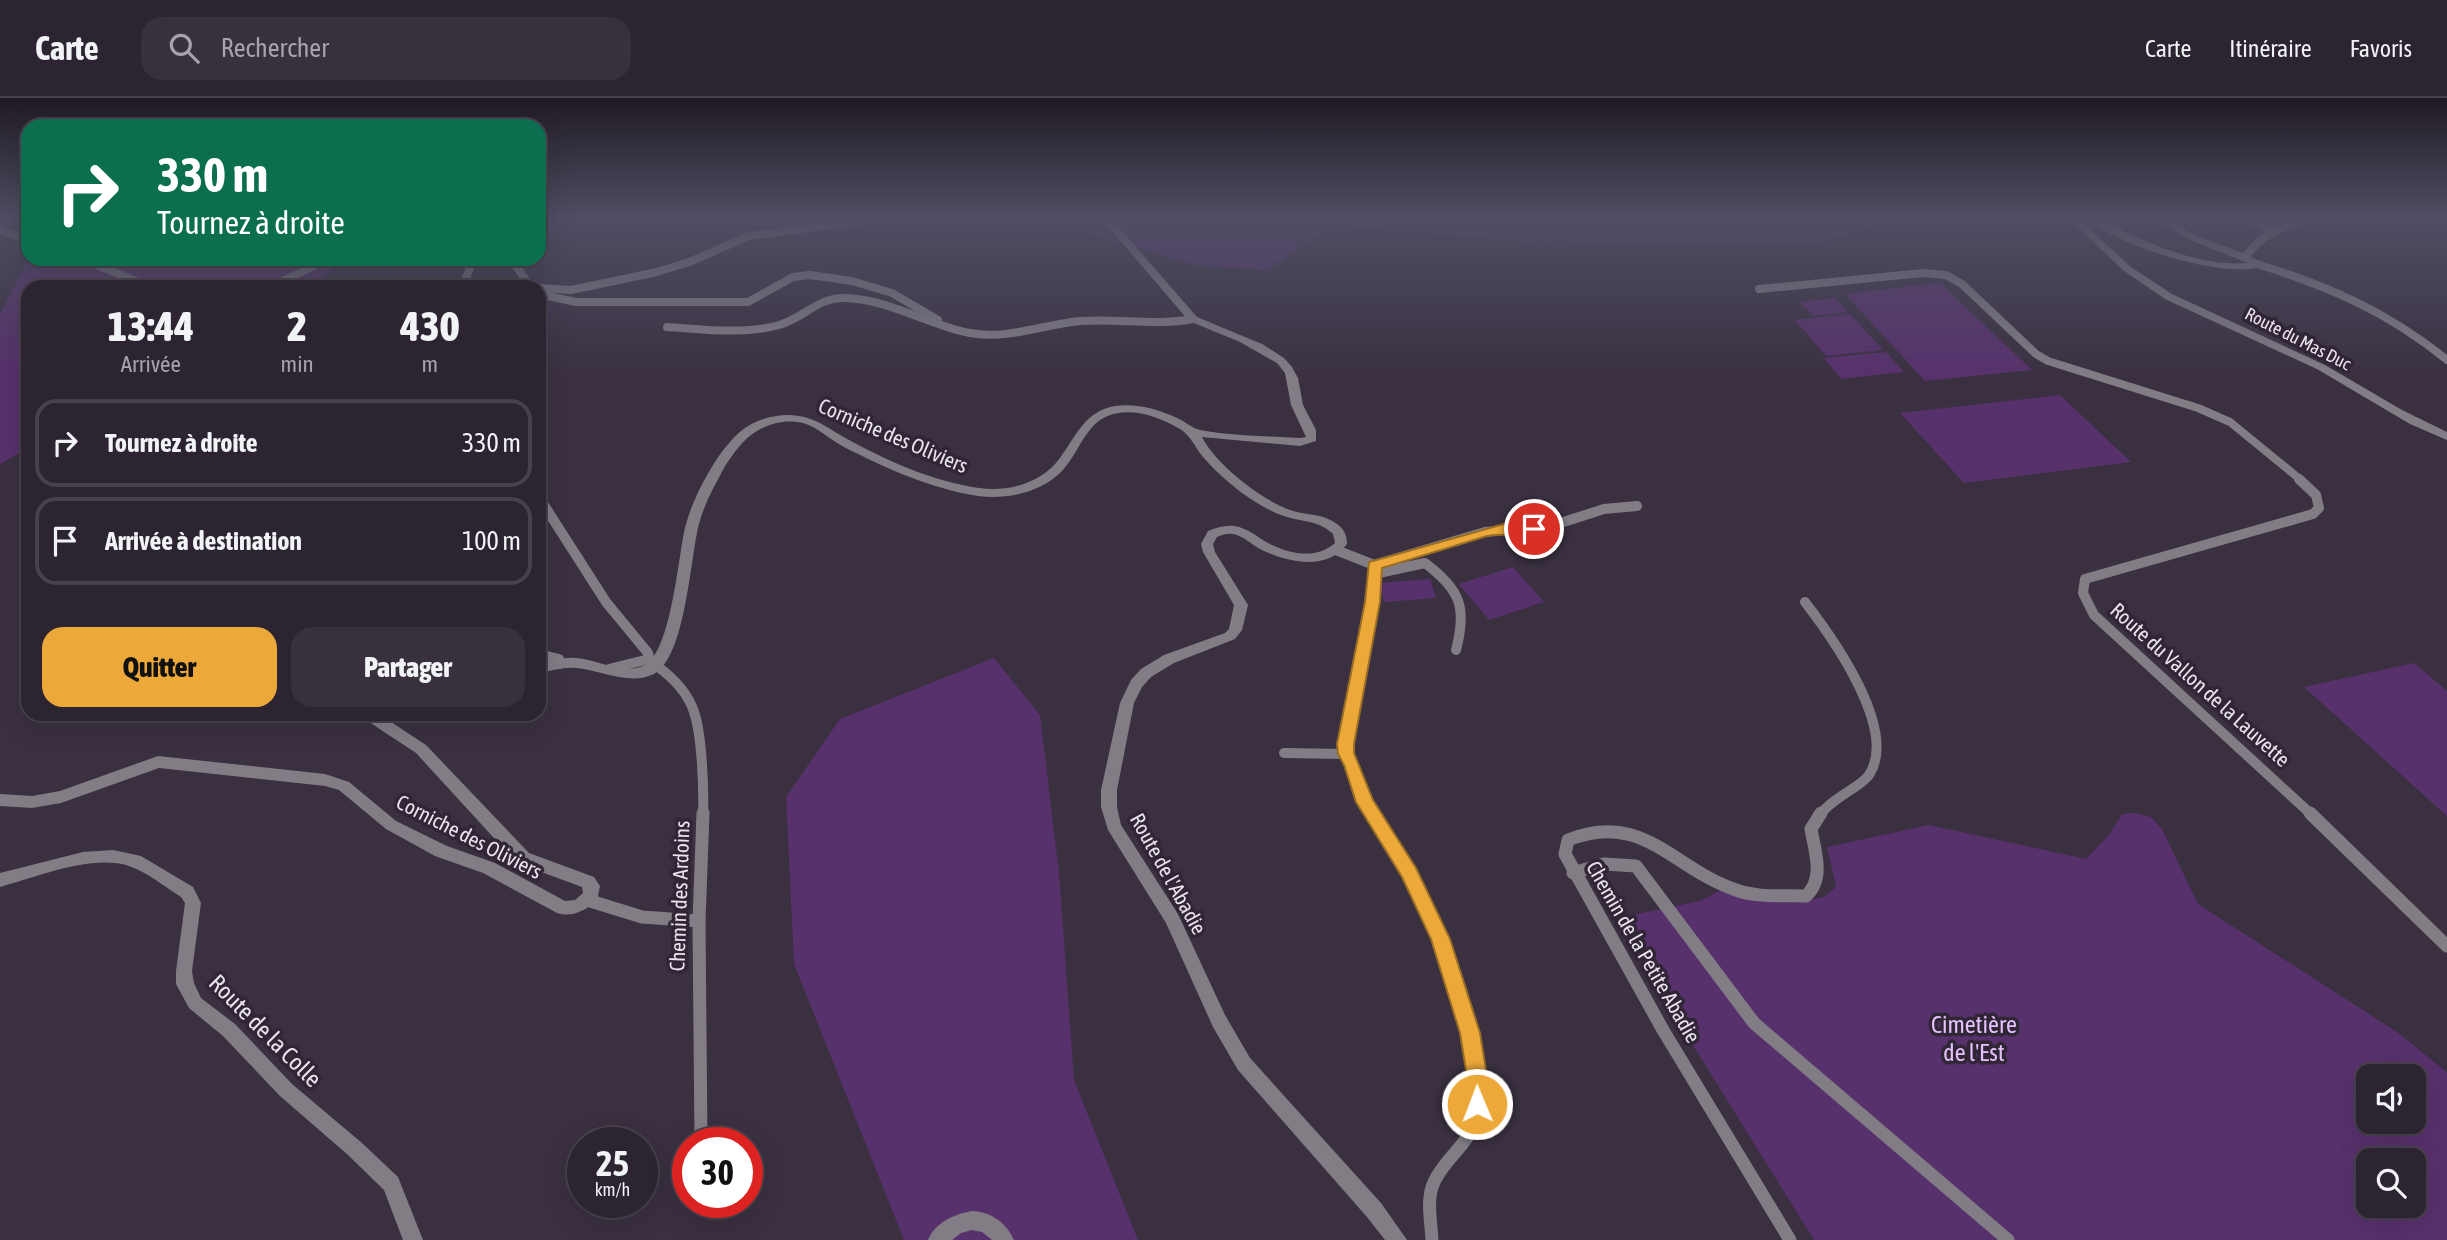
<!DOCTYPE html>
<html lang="fr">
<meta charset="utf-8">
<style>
:root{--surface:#2c2430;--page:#38303c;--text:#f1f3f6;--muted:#a6a4ab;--line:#48414c;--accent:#eca93a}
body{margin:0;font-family:"Asap Condensed",sans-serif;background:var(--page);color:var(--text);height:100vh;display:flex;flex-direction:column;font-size:26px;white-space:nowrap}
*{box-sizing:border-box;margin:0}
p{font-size:23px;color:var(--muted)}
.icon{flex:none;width:38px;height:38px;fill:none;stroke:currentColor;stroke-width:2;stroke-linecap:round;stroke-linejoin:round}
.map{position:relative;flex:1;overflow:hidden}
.details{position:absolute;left:21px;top:182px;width:525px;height:441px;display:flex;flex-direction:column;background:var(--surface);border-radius:21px;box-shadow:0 7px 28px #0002,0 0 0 2px var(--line)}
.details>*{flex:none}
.top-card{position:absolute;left:21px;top:21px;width:525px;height:147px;border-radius:21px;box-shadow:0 7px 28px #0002,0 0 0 2px var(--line);background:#0b6e4f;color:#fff;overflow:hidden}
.tools{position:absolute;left:2356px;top:966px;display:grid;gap:14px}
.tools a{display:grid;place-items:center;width:70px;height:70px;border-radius:14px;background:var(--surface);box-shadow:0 7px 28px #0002,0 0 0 2px var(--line);font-size:35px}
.speed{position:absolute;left:567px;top:1029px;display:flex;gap:14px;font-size:35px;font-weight:700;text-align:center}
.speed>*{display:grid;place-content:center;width:91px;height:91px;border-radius:50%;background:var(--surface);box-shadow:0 7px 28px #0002,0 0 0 2px var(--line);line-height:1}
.speed small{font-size:18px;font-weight:400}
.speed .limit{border:10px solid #d22;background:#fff;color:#111}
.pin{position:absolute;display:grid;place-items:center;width:60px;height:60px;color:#fff;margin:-30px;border:4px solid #fff;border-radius:50%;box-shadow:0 2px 7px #0007}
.me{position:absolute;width:77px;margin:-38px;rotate:359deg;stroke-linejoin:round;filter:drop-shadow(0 0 5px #0008)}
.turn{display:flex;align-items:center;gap:24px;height:147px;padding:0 21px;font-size:32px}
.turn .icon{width:91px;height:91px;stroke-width:2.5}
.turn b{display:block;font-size:49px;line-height:60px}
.eta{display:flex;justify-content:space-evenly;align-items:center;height:119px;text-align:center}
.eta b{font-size:42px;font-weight:800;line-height:49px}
.action{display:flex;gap:14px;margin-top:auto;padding:14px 21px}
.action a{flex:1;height:80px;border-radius:21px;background:var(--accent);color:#111;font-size:28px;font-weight:800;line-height:80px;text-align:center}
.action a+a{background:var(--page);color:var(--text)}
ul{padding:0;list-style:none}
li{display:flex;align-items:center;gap:21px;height:88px;margin:0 14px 10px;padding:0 7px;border:4px solid var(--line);border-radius:21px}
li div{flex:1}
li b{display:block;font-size:26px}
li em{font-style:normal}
header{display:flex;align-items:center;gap:42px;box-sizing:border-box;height:98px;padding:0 35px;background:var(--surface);border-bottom:2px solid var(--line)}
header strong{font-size:33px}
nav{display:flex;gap:38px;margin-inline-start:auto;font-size:24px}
.search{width:490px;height:63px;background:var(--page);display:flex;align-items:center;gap:18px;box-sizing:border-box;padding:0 24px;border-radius:21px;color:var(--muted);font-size:26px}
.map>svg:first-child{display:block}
.green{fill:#57316c;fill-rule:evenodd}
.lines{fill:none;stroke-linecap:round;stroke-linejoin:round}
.minor-far2{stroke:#827d85;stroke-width:8}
.minor-far1{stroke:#827d85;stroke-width:10}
.minor{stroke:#827d85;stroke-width:13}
.tertiary{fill:#827d85;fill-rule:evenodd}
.route{fill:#eca93a;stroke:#996e26;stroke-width:2}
.labels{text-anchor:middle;stroke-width:7;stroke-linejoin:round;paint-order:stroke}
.far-street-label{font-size:18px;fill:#eae3ee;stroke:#302636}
.street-label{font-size:21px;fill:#eae3ee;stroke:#302636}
.near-park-label{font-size:24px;fill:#e5c1fb;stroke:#302636}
.near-street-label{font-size:24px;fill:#eae3ee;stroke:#302636}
</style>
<header>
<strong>Carte</strong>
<div class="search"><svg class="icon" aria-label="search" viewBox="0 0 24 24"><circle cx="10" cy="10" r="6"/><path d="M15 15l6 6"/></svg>Rechercher</div>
<nav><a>Carte</a><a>Itinéraire</a><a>Favoris</a></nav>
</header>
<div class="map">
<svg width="2447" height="1142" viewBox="0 0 2447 1142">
<rect width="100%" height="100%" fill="#3a3040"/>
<g class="green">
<polygon points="1033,119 1905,119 1822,144 1525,143 1330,127 1268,172 1196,167"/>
<polygon points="28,161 343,161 314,189 28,189 28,350 0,366 0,216"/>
<polygon points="1940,185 2032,272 1925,283 1845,196"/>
<polygon points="1835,200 1848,214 1813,218 1800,204"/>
<polygon points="1850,216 1883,252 1826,258 1795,222"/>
<polygon points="1886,254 1904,274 1841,281 1824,260"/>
<polygon points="2060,297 2131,364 1964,385 1900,315"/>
<polygon points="1513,469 1544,504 1489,522 1459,486"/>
<polygon points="1430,481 1436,500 1384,504 1379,485"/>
<polygon points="994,560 1040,617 1059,775 1074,982 1138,1142 904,1142 794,866 786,699 840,621"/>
<polygon points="2414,565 2447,593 2447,718 2304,589"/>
<path d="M 2135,715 L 2151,719 L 2162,731 L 2198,806 L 2397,934 L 2447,974 L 2447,1142 L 1814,1142 L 1691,944 L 1628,818 L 1700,803 L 1719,793 L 1796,805 L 1824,799 L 1836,789 L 1827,749 L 1929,727 L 2086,761 L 2109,737 L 2122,716 ZM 2368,978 L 2413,978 L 2413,1024 L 2368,1024 ZM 2368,1062 L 2413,1062 L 2413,1108 L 2368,1108 Z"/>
</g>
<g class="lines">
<g class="minor-far2">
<polyline points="2245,119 2271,132"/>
<polyline points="2347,119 2391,122 2417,119"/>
<polyline points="0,132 28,142"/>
<path d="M 2245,159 C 2270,126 2301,121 2341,119"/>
<polyline points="83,161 150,189"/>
<polyline points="511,161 531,189"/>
<path d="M 2254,165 C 2328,188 2387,213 2447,262"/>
<polyline points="271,189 328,161"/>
<polyline points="462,189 474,161"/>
<polyline points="539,190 571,192 657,174 689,164 749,138 887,119"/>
<polyline points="1759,191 1923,175 1946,177 1962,186 2036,256 2048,263 2198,310 2230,324 2301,382"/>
<polyline points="539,196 576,204 748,204 793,179 810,177 852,183 892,195 938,222"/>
<path d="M 667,229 C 703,231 744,237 779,227 C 804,220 819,198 847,200 C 890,202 929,227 970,235 C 1009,242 1043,226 1081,223 C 1119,220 1155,228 1193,221"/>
</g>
<g class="minor-far1">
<polyline points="2299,381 2316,397 2319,410 2313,416 2085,481 2083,495 2094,517 2312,717"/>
<polyline points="542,404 606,504 648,555 649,559 645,562 609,571"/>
<polyline points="1336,452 1374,467 1373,504 1346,646 1346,656 1372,717"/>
<polyline points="1374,467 1485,434 1551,428 1604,411 1637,408"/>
<path d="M 1374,476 L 1425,465 C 1461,492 1467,510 1456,552"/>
<path d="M 1805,504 C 1832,539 1899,632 1869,677 C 1861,689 1833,699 1820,717"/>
<polyline points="539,556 559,561 560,566"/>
<path d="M 657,568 C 672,579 688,595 694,614 C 702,637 704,692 703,717"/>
<polyline points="1284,655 1346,656"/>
</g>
<g class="minor">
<path d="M 1371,715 C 1383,737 1399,756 1411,778 C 1446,844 1487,940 1476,1017 C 1472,1045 1445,1059 1434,1084 C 1426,1101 1431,1123 1432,1142"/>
<polyline points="2310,715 2447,848"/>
<polyline points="1573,775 1604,766 1636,768 1754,925 2008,1142"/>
<polyline points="587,802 642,819 699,823"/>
<polyline points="701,1045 699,823 703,715"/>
<polyline points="708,1104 715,1112"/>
<path d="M 1790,1142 L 1663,932 L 1565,756 L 1568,742 C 1642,712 1672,770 1736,792 C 1758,800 1783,797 1806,798 C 1825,781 1815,754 1811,731 L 1821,715"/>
</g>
<g class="tertiary">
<path d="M 1100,119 L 1110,119 L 1197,219 L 1262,246 L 1284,260 L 1292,269 L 1298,280 L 1303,307 L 1316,332 L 1316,343 L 1300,348 L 1202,339 C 1215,366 1264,404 1293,413 C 1307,417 1322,416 1334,424 C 1343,429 1347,436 1347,446 C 1327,473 1289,465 1262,452 C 1252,447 1244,438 1233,436 C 1227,435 1222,437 1217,439 L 1213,446 L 1215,454 L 1248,507 L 1242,532 L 1235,541 L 1174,565 L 1151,579 L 1142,589 L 1134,605 L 1117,692 L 1117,709 L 1121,727 L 1178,816 L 1225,917 L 1250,960 L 1381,1105 L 1407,1142 L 1385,1142 L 1367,1119 L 1238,972 L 1213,929 L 1166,825 L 1108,732 L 1101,709 L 1101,692 L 1120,605 L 1131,582 L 1141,571 L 1164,557 L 1225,535 L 1229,531 L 1234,507 L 1203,454 L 1201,446 L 1208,433 C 1216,430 1225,427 1234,428 C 1248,430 1257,439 1268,445 C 1289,456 1316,462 1335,445 L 1333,436 C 1319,422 1301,424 1284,418 C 1269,413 1255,404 1242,395 C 1228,384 1214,372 1203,359 C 1195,349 1191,338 1180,331 C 1152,314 1111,303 1089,333 C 1079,346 1073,361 1062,373 C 1042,394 1007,402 978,398 C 932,391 885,370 844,349 C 830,342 818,329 803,325 C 787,321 770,325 757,333 C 743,341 734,355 725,368 C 715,387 704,406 699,426 C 690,460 686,558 654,576 C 629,588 601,572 576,570 C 563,569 551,573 539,575 L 539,565 C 551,563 563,559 576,560 C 596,561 623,577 643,568 C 671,557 678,459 685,430 C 692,400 721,344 748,328 C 763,319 782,315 799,318 C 819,321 833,334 851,343 C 889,364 936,384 979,390 C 1009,394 1042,385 1060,360 C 1076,338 1085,313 1115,308 C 1136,305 1158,311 1177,320 C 1184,323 1192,330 1200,332 C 1232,338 1267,338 1300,340 L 1306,339 L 1291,307 L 1285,275 L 1277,265 L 1240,244 L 1189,223 Z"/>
<polygon points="2067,119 2077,119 2131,169 2172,196 2325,267 2402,312 2447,334 2447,342 2410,326 2317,271 2165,201 2124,173"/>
<path d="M 2084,119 C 2101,118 2115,129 2130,136 C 2167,153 2207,168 2248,165 L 2190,142 L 2151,119 L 2163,119 L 2196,138 L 2249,157 L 2259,165 L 2256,170 C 2213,178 2117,147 2084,119 Z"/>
<path d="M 361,616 L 379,616 L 426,647 L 529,755 L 594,779 L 600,788 L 597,803 C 585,812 573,820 557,815 L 483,775 L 435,758 L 386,731 L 339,692 L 325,688 L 159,670 L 61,705 L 32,710 L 0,708 L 0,696 L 32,698 L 60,693 L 158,658 L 325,676 L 349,684 L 396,723 L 447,748 L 495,765 L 565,803 L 575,802 L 583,795 L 582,789 L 517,765 L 416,655 L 363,620 Z"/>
<path d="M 113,752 L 141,758 L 193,789 L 201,805 L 192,873 L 194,885 L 201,900 L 235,926 L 292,986 L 362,1045 L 398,1079 L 423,1142 L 403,1142 L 384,1092 L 348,1057 L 280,998 L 223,938 L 189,910 L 176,886 L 176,873 L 185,805 L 181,799 C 165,789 147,774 129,768 C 92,756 37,779 0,789 L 0,775 L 83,754 Z"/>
<path d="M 972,1113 C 991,1114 1006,1124 1014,1142 L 992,1142 L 982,1134 L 972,1132 L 961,1135 L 952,1142 L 928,1142 C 935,1125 954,1116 972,1113 Z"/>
</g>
</g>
<linearGradient id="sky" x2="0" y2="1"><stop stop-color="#201a23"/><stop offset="0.43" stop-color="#4f4e64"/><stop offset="1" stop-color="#4f4e64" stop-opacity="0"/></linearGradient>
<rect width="2447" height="279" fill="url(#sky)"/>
<path class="route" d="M 1504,426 L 1534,426 L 1542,431 C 1531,440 1502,435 1487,438 L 1382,470 L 1380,504 L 1354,646 L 1354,655 L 1373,702 L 1416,770 L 1450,841 L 1480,935 L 1489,991 L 1485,1013 L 1477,1016 L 1470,1013 L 1467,1006 L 1469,991 L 1460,935 L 1431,841 L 1402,779 L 1356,704 L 1344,667 L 1338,656 L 1337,646 L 1365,504 L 1369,464 Z"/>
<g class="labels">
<g class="far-street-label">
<text transform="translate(2298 241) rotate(27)" y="6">Route du Mas Duc</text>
</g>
<g class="street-label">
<text transform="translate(893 338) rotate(23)" y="7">Corniche des Oliviers</text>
<text transform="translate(2200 587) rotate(42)" y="7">Route du Vallon de la Lauvette</text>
<text transform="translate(469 739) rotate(27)" y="7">Corniche des Oliviers</text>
<text transform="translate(1168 776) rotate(61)" y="7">Route de l'Abadie</text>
<text transform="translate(680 798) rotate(-88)" y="7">Chemin des Ardoins</text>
<text transform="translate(1643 854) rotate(60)" y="7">Chemin de la Petite Abadie</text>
</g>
<g class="near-park-label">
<text x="1974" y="935">Cimetière<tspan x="1974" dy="28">de l'Est</tspan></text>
</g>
<g class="near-street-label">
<text transform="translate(265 933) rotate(45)" y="8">Route de la Colle</text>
</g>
</g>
</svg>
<div class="tools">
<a><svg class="icon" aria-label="sound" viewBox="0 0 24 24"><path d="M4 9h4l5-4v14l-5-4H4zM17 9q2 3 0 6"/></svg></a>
<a><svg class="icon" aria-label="search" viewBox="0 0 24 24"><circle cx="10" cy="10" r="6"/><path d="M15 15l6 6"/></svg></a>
</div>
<div class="speed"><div>25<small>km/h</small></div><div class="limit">30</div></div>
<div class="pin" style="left:1534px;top:431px;background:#d93025"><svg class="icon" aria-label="arrive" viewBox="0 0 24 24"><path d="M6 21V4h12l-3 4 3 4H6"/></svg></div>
<svg class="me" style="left:1477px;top:1006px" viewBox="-20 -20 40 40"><circle r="17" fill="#eca93a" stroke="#fff" stroke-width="3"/><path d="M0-11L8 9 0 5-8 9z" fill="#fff"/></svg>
<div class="top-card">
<div class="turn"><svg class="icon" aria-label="right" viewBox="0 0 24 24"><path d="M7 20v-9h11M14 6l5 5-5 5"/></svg><div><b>330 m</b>Tournez à droite</div></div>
</div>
<section class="details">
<div class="eta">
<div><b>13:44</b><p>Arrivée</p></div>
<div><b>2</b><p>min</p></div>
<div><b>430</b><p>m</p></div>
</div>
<ul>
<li><svg class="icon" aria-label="right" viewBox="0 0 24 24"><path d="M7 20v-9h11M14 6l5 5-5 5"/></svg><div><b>Tournez à droite</b></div><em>330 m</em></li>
<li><svg class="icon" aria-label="arrive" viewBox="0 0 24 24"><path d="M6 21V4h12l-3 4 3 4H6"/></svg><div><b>Arrivée à destination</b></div><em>100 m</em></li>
</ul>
<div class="action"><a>Quitter</a><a>Partager</a></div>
</section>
</div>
